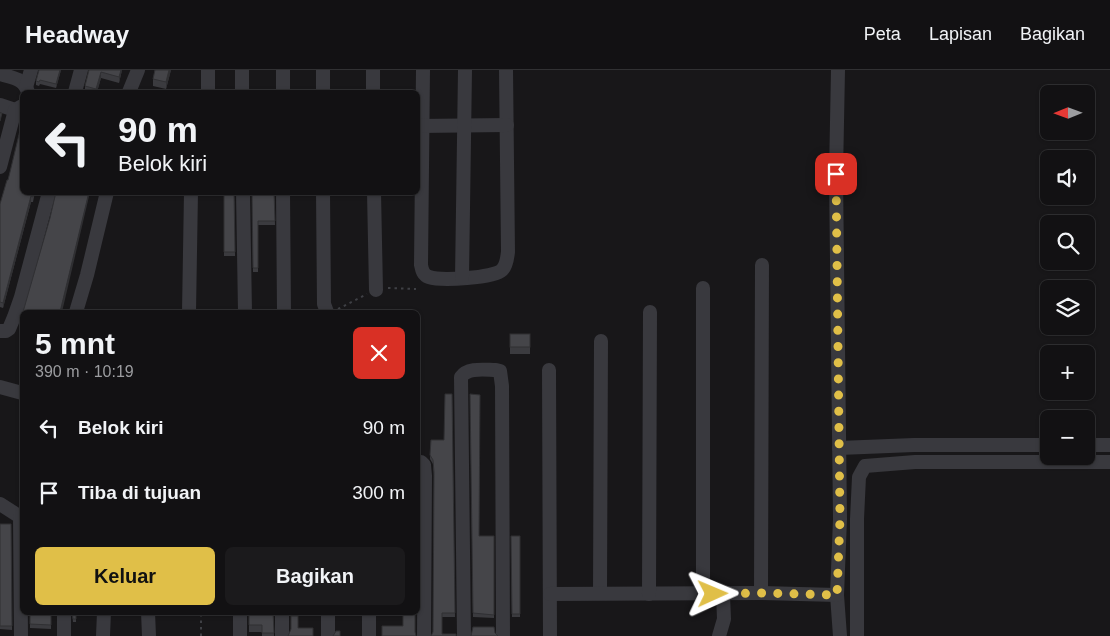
<!DOCTYPE html>
<html lang="id">
<meta charset="utf-8">
<style>
:root{--surface:#121113;--page:#1b1a1c;--text:#f1f3f6;--muted:#9c9da0;--line:#313133;--accent:#e0bf48}
body{margin:0;font-family:Arial,sans-serif;background:var(--page);color:var(--text);height:100vh;display:flex;flex-direction:column;font-size:19px;white-space:nowrap}
*{box-sizing:border-box;margin:0}
p{font-size:16px;color:var(--muted)}
.icon{flex:none;width:28px;height:28px;fill:none;stroke:currentColor;stroke-width:2;stroke-linecap:round;stroke-linejoin:round}
.map{position:relative;flex:1;overflow:hidden}
.drawer{position:absolute;left:20px;top:240px;width:400px;height:305px;display:flex;flex-direction:column;background:var(--surface);border-radius:8px;box-shadow:0 1px 4px #0004,0 0 0 1px var(--line)}
.drawer>*{flex:none}
.hud{position:absolute;left:20px;top:20px;width:400px;height:105px;border-radius:8px;box-shadow:0 1px 4px #0004,0 0 0 1px var(--line);background:#121113;color:var(--text);overflow:hidden}
.needle{width:32px;rotate:269deg}
.buttons{position:absolute;left:1040px;top:15px;display:grid;gap:10px}
.buttons a{display:grid;place-items:center;width:55px;height:55px;border-radius:8px;background:var(--surface);box-shadow:0 1px 4px #0004,0 0 0 1px var(--line);font-size:25px}
.pin{position:absolute;display:grid;place-items:center;width:42px;height:42px;color:#fff;margin:-21px;border-radius:10px;box-shadow:0 2px 8px #0006}
.me{position:absolute;width:55px;margin:-28px;rotate:89deg;stroke-linejoin:round;filter:drop-shadow(0 0 4px #0008)}
.turn{display:flex;align-items:center;gap:18px;height:105px;padding:0 15px;font-size:22px}
.turn .icon{width:65px;height:65px;stroke-width:2.5}
.turn b{display:block;font-size:35px;line-height:42px}
.round{display:grid;place-items:center;flex:none;width:52px;height:52px;border-radius:8px;background:var(--page)}
.head{display:flex;align-items:center;justify-content:space-between;height:85px;padding:0 15px}
h1{font-size:30px;font-weight:700;line-height:38px}
.action{display:flex;gap:10px;margin-top:auto;padding:10px 15px}
.action a{flex:1;height:58px;border-radius:8px;background:var(--accent);color:#111;font-size:20px;font-weight:700;line-height:58px;text-align:center}
.action a+a{background:var(--page);color:var(--text)}
ul{padding:0;list-style:none}
li{display:flex;align-items:center;gap:15px;height:65px;padding:0 15px}
li div{flex:1}
li b{display:block;font-size:19px}
li em{font-style:normal}
header{display:flex;align-items:center;gap:30px;box-sizing:border-box;height:70px;padding:0 25px;background:var(--surface);border-bottom:1px solid var(--line)}
header strong{font-size:24px}
nav{display:flex;gap:28px;margin-inline-start:auto;font-size:18px}
.map>svg:first-child{display:block}
.lines{fill:none;stroke-linecap:round;stroke-linejoin:round}
.path{stroke:#3f4045;stroke-width:2;stroke-dasharray:2.5 4;stroke-linecap:butt}
.minor{stroke:#39393e;stroke-width:14}
.wall{fill:#3b3b3f}
.shaded-wall{fill:#303033}
.building{fill:#454549;stroke:#303033}
.route{stroke:#e0bf48;stroke-width:9;stroke-dasharray:0 16.2}
</style>
<header>
<strong>Headway</strong>
<nav><a>Peta</a><a>Lapisan</a><a>Bagikan</a></nav>
</header>
<div class="map">
<svg width="1110" height="566" viewBox="0 0 1110 566">
<rect width="100%" height="100%" fill="#181719"/>
<g class="lines">
<g class="path">
<polyline points="388,218 416,219"/>
<polyline points="338,239 367,224"/>
<polyline points="201,566 201,542"/>
</g>
<g class="minor">
<polyline points="242,0 242,22"/>
<path d="M 423,0 L 421,195 C 422,200 423,205 429,207 C 441,211 494,208 502,200 C 507,195 507,188 508,182 L 506,0"/>
<polyline points="838,0 836,104 840,449 837,525 840,566"/>
<path d="M 0,4 C 12,8 24,8 28,22"/>
<polyline points="26,17 31,0"/>
<polyline points="75,22 81,0"/>
<polyline points="129,22 138,0"/>
<polyline points="208,22 208,0"/>
<polyline points="283,22 283,0"/>
<polyline points="323,22 323,0"/>
<polyline points="373,22 373,0"/>
<polyline points="0,35 15,40 22,36"/>
<polyline points="418,56 507,55"/>
<polyline points="0,97 15,40"/>
<polyline points="243,122 245,242"/>
<polyline points="283,122 284,242"/>
<polyline points="323,122 324,234 327,242"/>
<polyline points="374,122 376,220"/>
<polyline points="462,208 465,0"/>
<polyline points="76,242 87,205 107,122"/>
<polyline points="189,242 191,122"/>
<polyline points="0,261 6,261 9,259 14,247 21,227 49,122"/>
<polyline points="549,300 550,566"/>
<polyline points="0,317 22,323"/>
<polyline points="1086,375 1110,375"/>
<polyline points="839,378 914,375 1049,375"/>
<polyline points="418,392 421,392 424,395 425,406 424,566"/>
<polyline points="0,434 22,448"/>
<polyline points="20,447 21,566"/>
<polyline points="600,523 601,271"/>
<polyline points="761,523 762,195"/>
<polyline points="550,524 761,523 837,525"/>
<polyline points="649,524 650,242"/>
<polyline points="703,524 703,218"/>
<polyline points="64,542 64,566"/>
<polyline points="148,542 149,566"/>
<polyline points="240,542 240,566"/>
<polyline points="369,542 369,566"/>
<polyline points="103,566 104,542"/>
<polyline points="282,566 282,542"/>
<polyline points="328,566 328,542"/>
<path d="M 464,566 L 461,307 C 468,297 485,300 496,300 L 500,301 L 502,316 L 503,566"/>
<polyline points="719,566 724,549 723,524"/>
<polyline points="857,566 857,449 859,407 865,396 915,392 1110,392"/>
</g>
</g>
<g class="wall">
<polygon points="61,0 56,18 40,14 39,16 36,15 36,11"/>
<polygon points="89,0 122,0 119,13 101,8 97,22 85,22 85,16"/>
<polygon points="155,0 171,0 166,19 153,16 153,9"/>
<polygon points="22,122 35,122 33,132 31,132 3,238 0,237 0,134"/>
<polygon points="224,122 234,122 235,186 224,186"/>
<polygon points="252,122 274,122 275,155 258,155 258,202 253,202"/>
<rect x="510" y="264" width="20" height="20"/>
<polygon points="452,324 455,547 442,547 442,564 456,566 433,562 434,406 433,394 430,389 431,370 444,370"/>
<polygon points="470,324 479,466 494,466 494,548 473,547"/>
<polygon points="0,454 12,556 12,560 0,559"/>
<polygon points="511,466 520,466 520,547 512,547"/>
<polygon points="30,542 51,542 51,559 30,558"/>
<polygon points="72,542 76,542 76,552 73,552"/>
<polygon points="249,542 273,542 274,566 262,566 262,562 249,562"/>
</g>
<g class="shaded-wall">
<polygon points="60,0 61,0 56,18 56,14"/>
<polygon points="121,0 122,0 119,13 119,7"/>
<polygon points="169,0 171,0 166,19 166,12"/>
<polygon points="101,2 101,8 97,22 96,22 96,19"/>
<polygon points="89,122 90,122 62,242 60,242"/>
<polygon points="31,126 31,132 3,238 3,233"/>
</g>
<g class="building">
<polygon points="39,0 60,0 56,14 40,10 39,12 36,11"/>
<polygon points="89,0 121,0 119,7 101,2 96,19 85,16"/>
<polygon points="155,0 169,0 166,12 153,9"/>
<polygon points="0,43 2,43 0,51"/>
<polygon points="22,52 22,122 34,122 33,127 31,126 3,233 0,232 0,134 7,110 8,110 10,102"/>
<polygon points="56,122 89,122 60,242 23,242 50,148"/>
<polygon points="224,122 234,122 235,182 224,182"/>
<polygon points="252,122 274,122 275,151 258,151 258,198 253,198"/>
<rect x="510" y="264" width="20" height="13"/>
<polygon points="445,324 452,324 455,543 442,543 442,564 456,564 456,566 431,566 433,562 434,402 433,390 430,385 431,370 444,370"/>
<polygon points="470,324 480,325 479,466 494,466 494,545 473,543"/>
<polygon points="0,454 11,454 12,556 0,556"/>
<polygon points="511,466 520,466 520,544 512,544"/>
<polygon points="30,542 51,542 51,555 30,554"/>
<polygon points="72,542 76,542 76,549 73,549"/>
<polygon points="249,542 273,542 274,563 262,563 262,555 249,555"/>
<polygon points="403,542 415,542 415,562 416,566 382,566 382,556 403,556"/>
<polygon points="291,546 298,546 298,558 313,558 313,566 288,566 291,559"/>
<polygon points="473,557 494,557 495,563 498,566 471,566"/>
<polygon points="336,561 340,561 340,566 333,566"/>
</g>
<g class="lines">
<polyline class="route" points="713,524 761,523 837,525 840,449 836,104"/>
</g>
</svg>
<div class="buttons">
<a><svg class="needle" viewBox="-14 -14 28 28"><path d="M0-13l5 13h-10z" fill="#e53935"/><path d="M0 13l5-13h-10z" fill="#9c9da0"/></svg></a>
<a><svg class="icon" aria-label="sound" viewBox="0 0 24 24"><path d="M4 9h4l5-4v14l-5-4H4zM17 9q2 3 0 6"/></svg></a>
<a><svg class="icon" aria-label="search" viewBox="0 0 24 24"><circle cx="10" cy="10" r="6"/><path d="M15 15l6 6"/></svg></a>
<a><svg class="icon" aria-label="layers" viewBox="0 0 24 24"><path d="M12 4l9 5-9 5-9-5zM3 14l9 5 9-5"/></svg></a>
<a>+</a>
<a>−</a>
</div>
<div class="pin" style="left:836px;top:104px;background:#d93025"><svg class="icon" aria-label="arrive" viewBox="0 0 24 24"><path d="M6 21V4h12l-3 4 3 4H6"/></svg></div>
<svg class="me" style="left:713px;top:524px" viewBox="-20 -20 40 40"><path d="M0-17L14 15 0 8-14 15z" fill="#e0bf48" stroke="#fff" stroke-width="4"/></svg>
<div class="hud">
<div class="turn"><svg class="icon" aria-label="left" viewBox="0 0 24 24"><path d="M17 20v-9H6M10 6l-5 5 5 5"/></svg><div><b>90 m</b>Belok kiri</div></div>
</div>
<section class="drawer">
<div class="head"><div><h1>5 mnt</h1><p>390 m · 10:19</p></div><a class="round" style="background:#d93025;color:#fff"><svg class="icon" aria-label="close" viewBox="0 0 24 24"><path d="M6 6l12 12M18 6L6 18"/></svg></a></div>
<ul>
<li><svg class="icon" aria-label="left" viewBox="0 0 24 24"><path d="M17 20v-9H6M10 6l-5 5 5 5"/></svg><div><b>Belok kiri</b></div><em>90 m</em></li>
<li><svg class="icon" aria-label="arrive" viewBox="0 0 24 24"><path d="M6 21V4h12l-3 4 3 4H6"/></svg><div><b>Tiba di tujuan</b></div><em>300 m</em></li>
</ul>
<div class="action"><a>Keluar</a><a>Bagikan</a></div>
</section>
</div>
